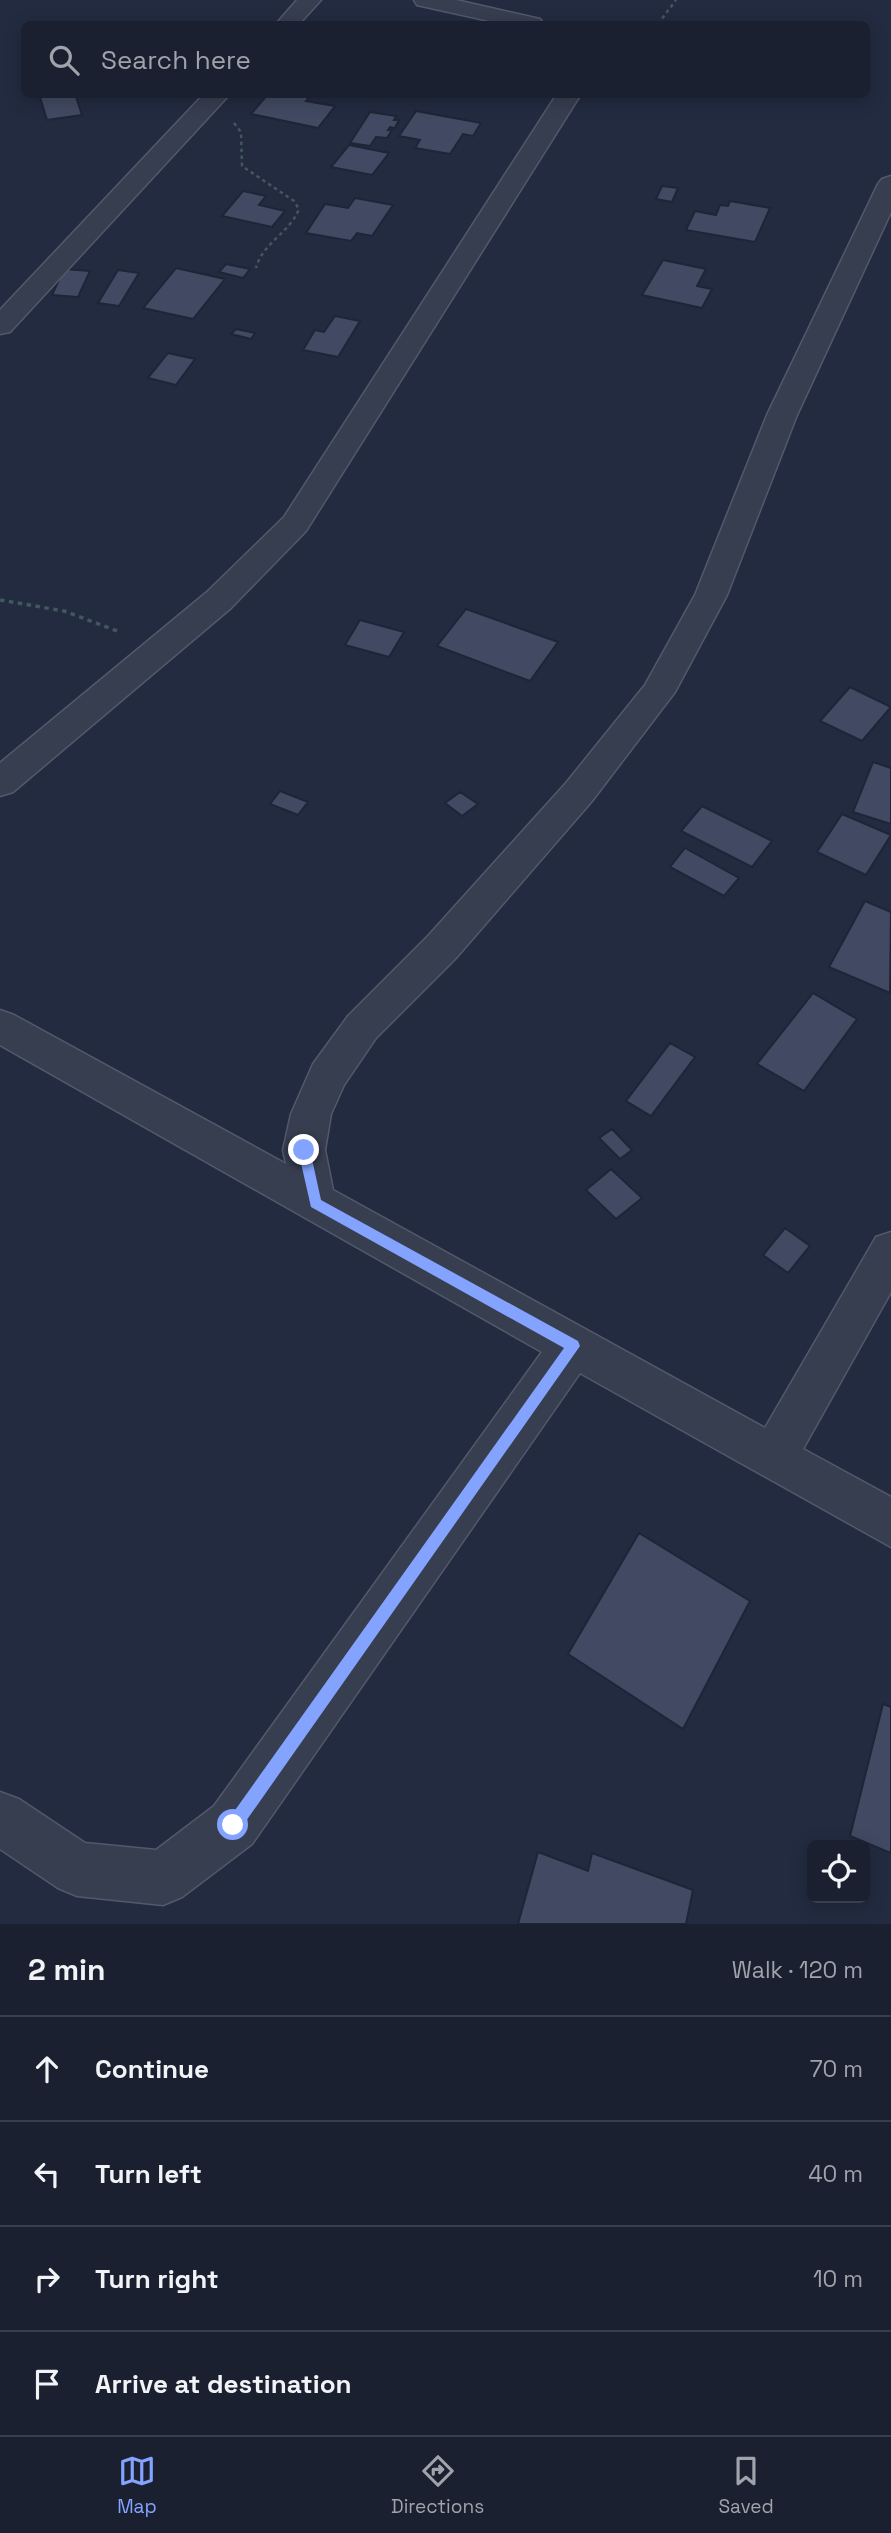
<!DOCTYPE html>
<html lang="en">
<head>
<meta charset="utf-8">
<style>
	:root { --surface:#1a2030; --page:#272d3c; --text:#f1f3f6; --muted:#9fa3ab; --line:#383e4c; --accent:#83a3ff }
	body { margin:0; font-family:"Space Grotesk",sans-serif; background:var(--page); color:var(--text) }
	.controls { position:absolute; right:21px; bottom:21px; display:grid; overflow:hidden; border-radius:10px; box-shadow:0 4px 18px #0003 }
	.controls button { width:63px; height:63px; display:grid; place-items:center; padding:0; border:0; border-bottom:2px solid var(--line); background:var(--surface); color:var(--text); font:35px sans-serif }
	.stop { position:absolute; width:21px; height:21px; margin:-16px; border:5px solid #83a3ff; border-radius:50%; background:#fff }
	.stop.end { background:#83a3ff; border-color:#fff; box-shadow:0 2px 7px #0008 }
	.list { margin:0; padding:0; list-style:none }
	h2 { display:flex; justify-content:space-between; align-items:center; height:91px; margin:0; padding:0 28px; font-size:30px }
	h2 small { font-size:23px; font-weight:400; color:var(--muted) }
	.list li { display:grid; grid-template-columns:46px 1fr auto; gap:21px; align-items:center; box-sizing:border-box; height:105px; padding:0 28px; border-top:2px solid var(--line) }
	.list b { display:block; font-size:26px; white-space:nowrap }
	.list em { font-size:23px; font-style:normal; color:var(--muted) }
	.icon { flex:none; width:38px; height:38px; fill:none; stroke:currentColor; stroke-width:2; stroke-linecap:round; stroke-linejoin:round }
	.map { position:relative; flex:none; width:891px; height:1924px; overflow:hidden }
	.search { position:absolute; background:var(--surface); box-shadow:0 4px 18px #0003; left:21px; right:21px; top:21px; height:77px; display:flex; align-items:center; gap:18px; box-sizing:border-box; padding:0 24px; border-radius:10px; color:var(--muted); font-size:26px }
	.sheet { height:511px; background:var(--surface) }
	nav { display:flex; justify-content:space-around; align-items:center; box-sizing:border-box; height:98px; border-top:2px solid var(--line); background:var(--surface); font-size:19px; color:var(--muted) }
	nav a { display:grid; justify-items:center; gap:4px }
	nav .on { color:var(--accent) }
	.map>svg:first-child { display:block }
	.building { fill:#414a62; stroke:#1e2537; stroke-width:2 }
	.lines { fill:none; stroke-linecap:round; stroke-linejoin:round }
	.minor-casing { stroke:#52596b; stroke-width:3 }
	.path-far1 { stroke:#42575e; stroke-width:2.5; stroke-dasharray:3.5 3.5; stroke-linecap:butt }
	.path { stroke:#42575e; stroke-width:3.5; stroke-dasharray:4.5 4.5; stroke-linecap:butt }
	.minor { fill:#373e50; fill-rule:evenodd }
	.route { fill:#83a3ff }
</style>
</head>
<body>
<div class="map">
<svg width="891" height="1924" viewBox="0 0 891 1924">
	<rect width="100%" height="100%" fill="#222b40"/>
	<!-- building -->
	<path class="building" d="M39 94H75L82 115 47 120Z
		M268 94H312L306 101 335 106 318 128 251 114Z
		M416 111 481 123 473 136 463 134 450 154 415 148 420 140 399 136Z
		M370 112 396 116 394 120H399L395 128 390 127 388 130H392L387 138 376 137 370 146 350 143Z
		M349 145 389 153 372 175 331 167Z
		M662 186 678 188 672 202 656 199Z
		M243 191 266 196 259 205 285 211 272 227 222 216Z
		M355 198 393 205 372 236 357 233 351 241 306 233 325 204 348 208Z
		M730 201 770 208 755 242 686 230 695 211 716 215 720 205 728 206Z
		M663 260 706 269 697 286 712 289 702 308 642 295Z
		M226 264 250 269 243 278 219 272Z
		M176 268 225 279 193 319 143 308Z
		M64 269 90 271 78 297 52 295Z
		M118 270 139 273 119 306 98 303Z
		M335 316 360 321 338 357 303 350 315 330 324 332Z
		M236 329 255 333 251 339 231 334Z
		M168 353 195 359 176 385 148 378Z
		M466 609 558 642 530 681 437 646Z
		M360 620 404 632 389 657 345 645Z
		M850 687 891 707 862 741 820 721Z
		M873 762 891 768V824L853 812Z
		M280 791 308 802 298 815 270 804Z
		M460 792 478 804 462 816 445 803Z
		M702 806 772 841 752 867 681 831Z
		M842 814 891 835 866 875 817 852Z
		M685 848 739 878 724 896 670 867Z
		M865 901 891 912 890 993 829 967Z
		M813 993 857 1019 804 1091 757 1064Z
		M670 1043 695 1057 651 1116 626 1101Z
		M612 1129 632 1150 620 1159 599 1138Z
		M611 1169 642 1198 616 1219 586 1190Z
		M785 1228 810 1246 788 1273 763 1255Z
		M639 1533 750 1601 683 1729 568 1654Z
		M883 1704 891 1707V1853L850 1836Z
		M538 1852 588 1871 592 1853 693 1890 686 1924H518Z"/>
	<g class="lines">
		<defs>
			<path id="minor" d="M297 0H321L299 24H276Z
				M414 0H456L540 19 544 24H503L417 5Z
				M204 94H230L10 332 0 334V310Z
				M557 94H581L306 531 231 608 13 792 0 796V763L207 592 284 517Z
				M891 176V212L797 415 727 595 675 692 592 801 456 958 376 1038 344 1085 331 1114 325 1150 333 1190 765 1428 876 1237 891 1232V1292L803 1449 891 1497V1547L580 1373 252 1844 182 1897 163 1905 77 1896 58 1888 0 1849V1792L19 1799 85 1843 156 1850 214 1806 542 1352 0 1045V1010L14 1015 286 1164 283 1150 291 1114 313 1064 348 1016 428 936 566 783 645 685 695 595 767 415 878 184 882 179Z"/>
		</defs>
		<!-- minor casing -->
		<use href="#minor" class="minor-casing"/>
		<!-- path-far1 -->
		<path class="path-far1" d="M658 24 676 0
			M234 123 241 132 242 166 294 201 299 209C289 234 263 242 256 268"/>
		<!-- path -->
		<path class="path" d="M0 600 64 611 120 632"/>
		<!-- minor -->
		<use href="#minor" class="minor"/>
	</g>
	<!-- route -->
	<path class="route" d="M304 1145 310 1150 321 1200 578 1341 580 1346 239 1831 233 1833 228 1831V1820L564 1348 311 1207 298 1150Z"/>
</svg>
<div class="controls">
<button><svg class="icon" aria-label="locate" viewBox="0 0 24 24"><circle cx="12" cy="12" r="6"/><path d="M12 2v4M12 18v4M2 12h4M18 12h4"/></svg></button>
</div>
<div class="stop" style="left:233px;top:1825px"></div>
<div class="stop end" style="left:304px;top:1150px"></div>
<div class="search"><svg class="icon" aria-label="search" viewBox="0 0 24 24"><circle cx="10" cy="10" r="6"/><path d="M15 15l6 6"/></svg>Search here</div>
</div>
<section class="sheet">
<h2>2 min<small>Walk · 120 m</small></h2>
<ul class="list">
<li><svg class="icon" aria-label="ahead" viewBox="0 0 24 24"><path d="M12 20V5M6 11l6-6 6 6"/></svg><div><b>Continue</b></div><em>70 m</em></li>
<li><svg class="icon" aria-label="left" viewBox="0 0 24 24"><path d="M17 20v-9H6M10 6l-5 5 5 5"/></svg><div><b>Turn left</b></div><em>40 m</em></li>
<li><svg class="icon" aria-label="right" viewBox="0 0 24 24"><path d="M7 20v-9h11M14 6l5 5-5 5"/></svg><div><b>Turn right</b></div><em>10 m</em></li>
<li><svg class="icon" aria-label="arrive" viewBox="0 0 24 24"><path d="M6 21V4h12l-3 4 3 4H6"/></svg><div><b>Arrive at destination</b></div></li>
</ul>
</section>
<nav>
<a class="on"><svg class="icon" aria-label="map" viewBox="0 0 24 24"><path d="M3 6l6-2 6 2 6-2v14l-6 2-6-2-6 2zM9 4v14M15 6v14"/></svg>Map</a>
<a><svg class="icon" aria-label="directions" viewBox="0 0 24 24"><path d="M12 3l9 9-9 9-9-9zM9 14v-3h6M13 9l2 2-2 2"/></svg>Directions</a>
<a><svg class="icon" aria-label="saved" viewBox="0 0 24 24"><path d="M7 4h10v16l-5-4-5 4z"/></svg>Saved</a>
</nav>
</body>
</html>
